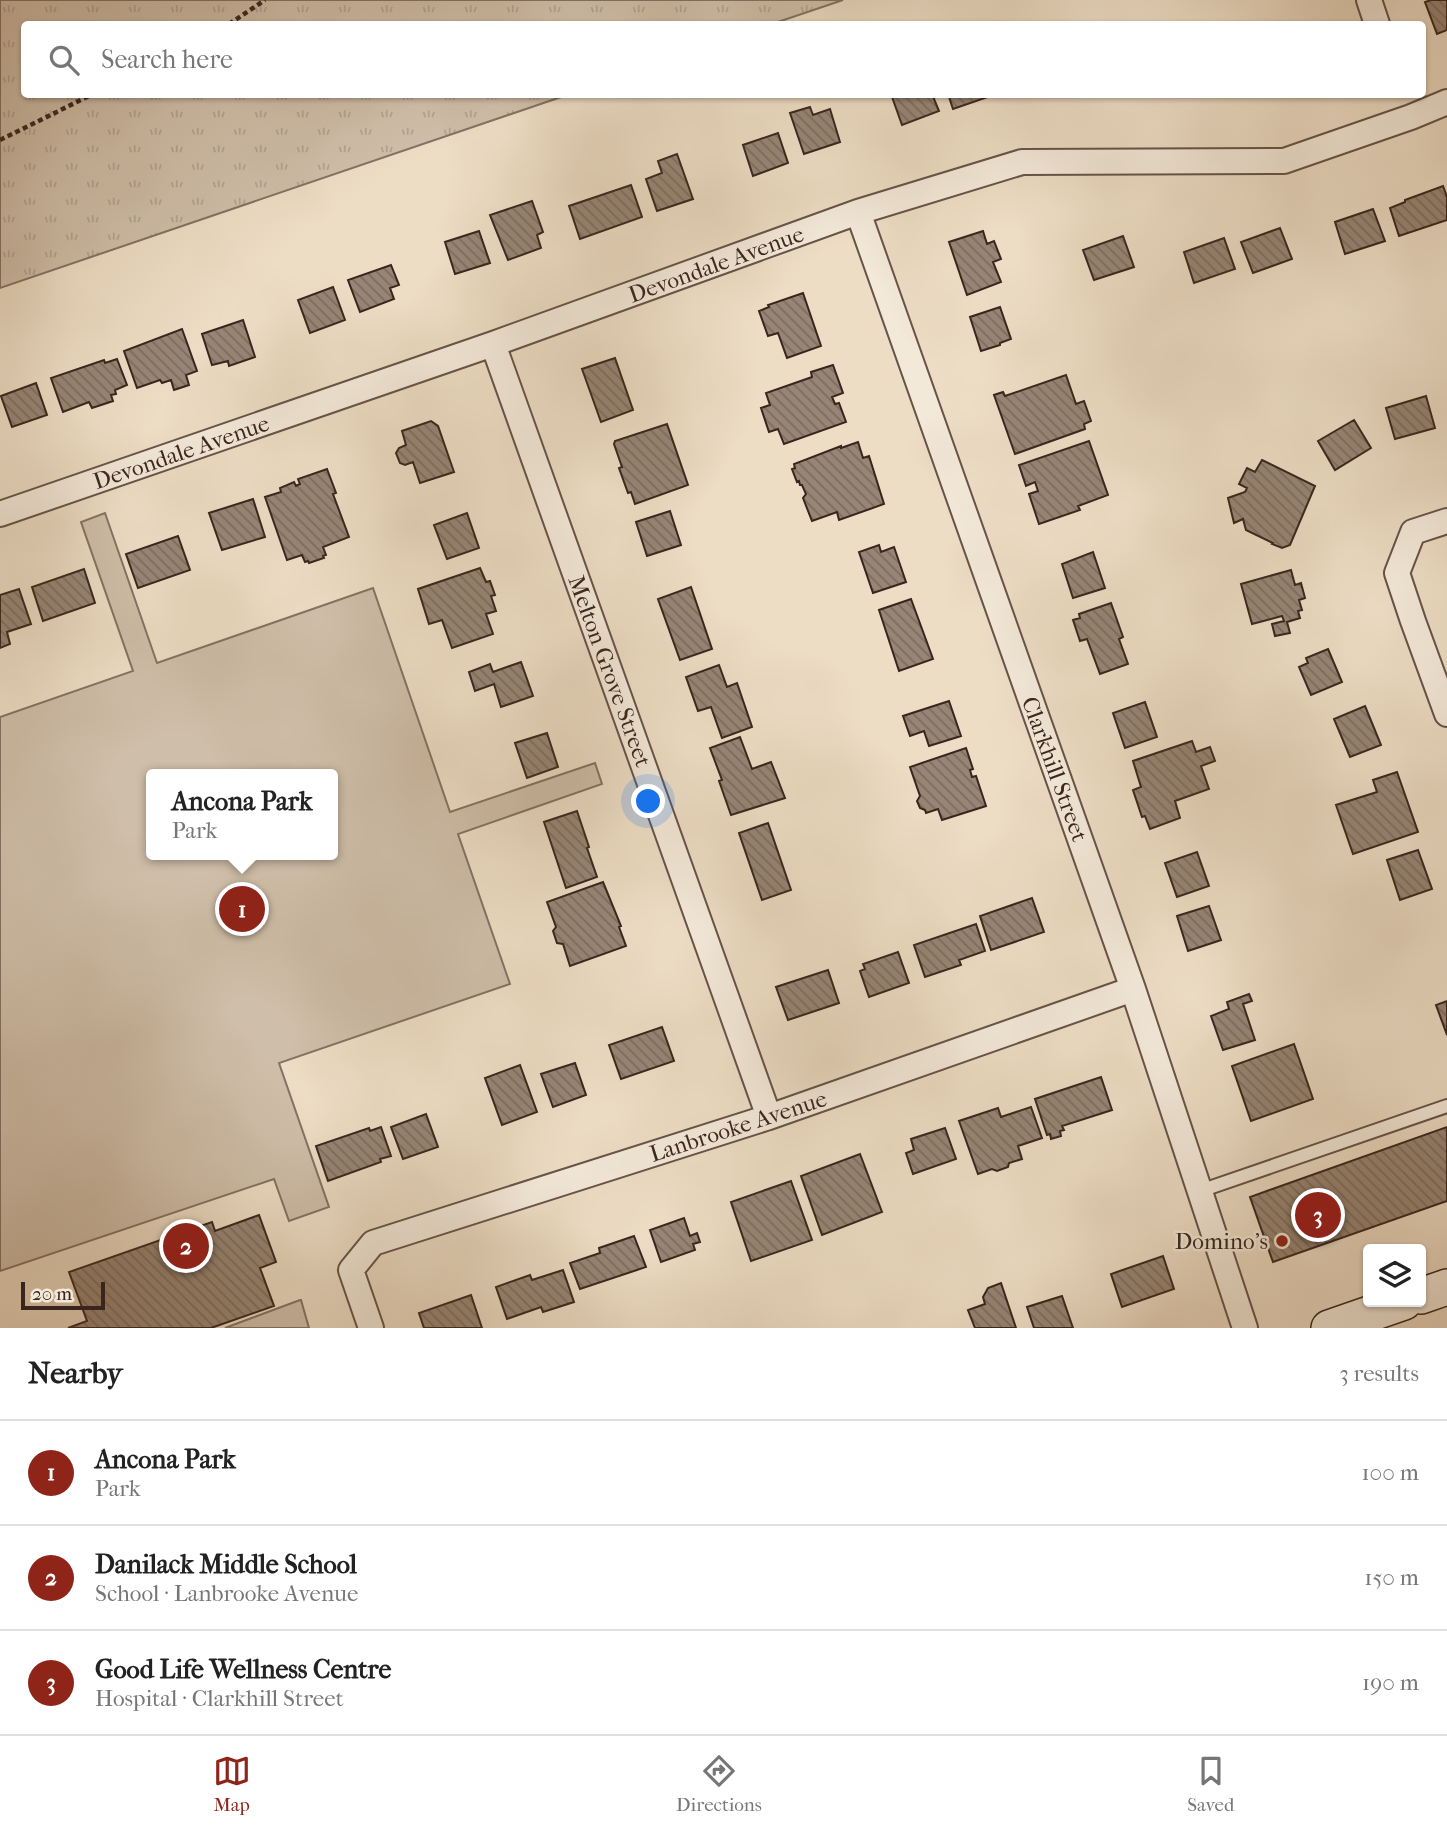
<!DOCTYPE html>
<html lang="en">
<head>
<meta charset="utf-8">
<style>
	:root { --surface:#fff; --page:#f2f2f2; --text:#222; --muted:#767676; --line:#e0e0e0; --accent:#8f2418 }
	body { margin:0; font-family:"IM FELL French Canon",serif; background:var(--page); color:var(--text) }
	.controls { position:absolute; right:21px; bottom:21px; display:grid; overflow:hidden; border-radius:7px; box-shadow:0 2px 5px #0004 }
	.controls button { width:63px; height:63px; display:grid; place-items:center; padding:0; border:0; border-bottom:2px solid var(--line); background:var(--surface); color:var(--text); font:35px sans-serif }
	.scale { position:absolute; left:21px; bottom:18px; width:84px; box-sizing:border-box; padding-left:7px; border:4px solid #3a251e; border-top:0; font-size:19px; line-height:24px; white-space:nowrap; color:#3a251e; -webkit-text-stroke:5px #f3e9d9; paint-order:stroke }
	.you { position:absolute; left:649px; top:802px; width:24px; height:24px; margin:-18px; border:5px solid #fff; border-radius:50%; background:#1a73e8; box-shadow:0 0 0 10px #1a73e833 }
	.badge { display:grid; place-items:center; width:46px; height:46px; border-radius:50%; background:var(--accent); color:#fff; font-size:23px; font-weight:700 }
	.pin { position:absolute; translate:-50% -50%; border:4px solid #fff; box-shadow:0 2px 7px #0006 }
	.popup { position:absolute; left:146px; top:769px; width:192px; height:91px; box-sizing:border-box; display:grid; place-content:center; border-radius:7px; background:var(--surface); filter:drop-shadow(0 2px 5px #0005); font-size:23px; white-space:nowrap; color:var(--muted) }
	.popup b { font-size:26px; color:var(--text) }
	.popup::after { content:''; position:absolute; left:50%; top:100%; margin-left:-14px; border:14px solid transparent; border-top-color:var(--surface) }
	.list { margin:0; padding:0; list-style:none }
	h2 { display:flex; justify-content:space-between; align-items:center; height:91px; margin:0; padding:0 28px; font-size:30px }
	h2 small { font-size:23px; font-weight:400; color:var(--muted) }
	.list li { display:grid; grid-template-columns:46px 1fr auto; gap:21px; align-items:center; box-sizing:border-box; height:105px; padding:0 28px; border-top:2px solid var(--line) }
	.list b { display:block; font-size:26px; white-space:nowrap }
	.list p { margin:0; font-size:23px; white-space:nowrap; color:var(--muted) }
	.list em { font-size:23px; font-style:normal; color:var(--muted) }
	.icon { flex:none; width:38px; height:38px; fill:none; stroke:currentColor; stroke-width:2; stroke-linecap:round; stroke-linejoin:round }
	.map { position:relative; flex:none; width:1447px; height:1328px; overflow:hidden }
	.search { position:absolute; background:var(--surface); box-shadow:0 2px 5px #0004; left:21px; right:21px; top:21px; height:77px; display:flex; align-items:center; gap:18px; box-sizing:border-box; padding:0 24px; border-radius:7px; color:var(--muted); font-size:26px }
	.sheet { height:406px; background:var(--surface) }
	nav { display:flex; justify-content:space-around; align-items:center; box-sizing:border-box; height:98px; border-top:2px solid var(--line); background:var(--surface); font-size:19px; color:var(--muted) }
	nav a { display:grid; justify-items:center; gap:4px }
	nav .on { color:var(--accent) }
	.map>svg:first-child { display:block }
	.grass { fill:url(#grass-tufts); stroke:#847264; stroke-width:2 }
	.park { fill:#cfbea9; stroke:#847264; stroke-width:2; fill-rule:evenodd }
	.building { fill:url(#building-back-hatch); stroke:#3a251e; stroke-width:2 }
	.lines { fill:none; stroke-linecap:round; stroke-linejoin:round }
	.service-casing { stroke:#675348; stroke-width:16 }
	.minor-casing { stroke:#675348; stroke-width:28 }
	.secondary-casing { stroke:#3a251e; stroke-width:38 }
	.path { stroke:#3a251e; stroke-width:4.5; stroke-dasharray:5 3.5; stroke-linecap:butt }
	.service { stroke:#f3e9d9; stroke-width:12 }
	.minor { stroke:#f3e9d9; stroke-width:24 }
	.secondary { stroke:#f3e9d9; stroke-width:35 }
	.poi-dot { fill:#8f2418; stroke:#f3e9d9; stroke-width:2.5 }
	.labels { text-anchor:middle; stroke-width:5; stroke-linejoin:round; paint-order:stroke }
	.street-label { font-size:23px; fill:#3a251e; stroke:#f3e9d9 }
	.poi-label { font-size:23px; fill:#3a251e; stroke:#f3e9d9; text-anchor:end }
</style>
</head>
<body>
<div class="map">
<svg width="1447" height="1328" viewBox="0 0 1447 1328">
	<defs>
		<pattern id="grass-tufts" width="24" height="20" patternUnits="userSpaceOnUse" patternTransform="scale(1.75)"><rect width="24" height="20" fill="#cfbea9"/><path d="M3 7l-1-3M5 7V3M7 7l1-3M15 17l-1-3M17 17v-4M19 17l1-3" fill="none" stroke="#b2a391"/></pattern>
		<pattern id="building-back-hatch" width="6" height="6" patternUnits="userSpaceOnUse" patternTransform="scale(1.75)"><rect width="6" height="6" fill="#978575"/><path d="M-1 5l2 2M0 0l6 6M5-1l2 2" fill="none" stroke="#7c6d5f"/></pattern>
	</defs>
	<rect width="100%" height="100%" fill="#edddc5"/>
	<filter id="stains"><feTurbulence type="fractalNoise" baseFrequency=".00286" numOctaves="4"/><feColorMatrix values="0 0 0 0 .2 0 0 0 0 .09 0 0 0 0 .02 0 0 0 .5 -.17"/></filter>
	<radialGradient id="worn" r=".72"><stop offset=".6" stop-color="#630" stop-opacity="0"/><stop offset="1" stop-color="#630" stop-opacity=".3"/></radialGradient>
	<!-- grass -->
	<path class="grass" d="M0 0H843L772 24H24V94L567 95 0 288Z"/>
	<!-- park -->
	<path class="park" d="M105 513 157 663 373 588 450 812 595 763 602 784 458 834 510 984 279 1063 329 1207 289 1221 274 1179 0 1271V717L133 671 81 522ZM151 774H333V855H151Z
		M301 1300 309 1328H225L300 1300Z"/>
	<!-- building -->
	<path class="building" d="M1431 0H1447V30L1437 34 1425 2Z
		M891 94H932L939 111 902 125Z
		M948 94H987L988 97 953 109Z
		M810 107 813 115 830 109 840 142 804 154 790 113Z
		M778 133 788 163 753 176 743 145Z
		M677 154 693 199 657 211 646 179 662 173 658 161Z
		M631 185 642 217 580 239 569 206Z
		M1443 186 1447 197V220L1399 236 1390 208 1405 202V200Z
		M532 201 543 232 537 235 541 248 508 260 490 215Z
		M1373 209 1385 241 1345 254 1335 222Z
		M1280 228 1292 259 1253 273 1241 242Z
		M479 231 490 263 455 274 445 242Z
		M983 231 987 244 994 241 1001 259 993 262 1001 282 967 295 949 242Z
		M1123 236 1134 267 1094 280 1083 250Z
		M1224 238 1235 269 1194 283 1184 252Z
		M391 265 399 285 390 288 394 299 360 312 348 280Z
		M333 287 345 320 310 333 298 300Z
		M803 293 821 346 787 358 778 333 768 336 759 311 769 307 768 305Z
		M1000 307 1011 339 1000 343V345L981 351 970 317Z
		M243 320 255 357 229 366 228 361 212 365 202 334Z
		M182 329 197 371 186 375 189 385 174 390 171 380 162 383 160 380 137 388 124 351Z
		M615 358 633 410 601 422 582 369Z
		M117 359 127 385 115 390 116 394 111 395 113 401 92 408 89 402 63 412 51 378 104 360 105 363Z
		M833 365 843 393 832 397 835 404 839 403 846 422 784 444 778 429 769 432 761 408 770 405 766 393 812 377 811 372Z
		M1066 375 1076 404 1084 401 1091 421 1084 424 1085 429 1015 454 994 395 1003 392 1005 396Z
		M36 383 47 415 12 427 1 396Z
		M1426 396 1435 428 1395 439 1386 408Z
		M1354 420 1371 448 1335 470 1318 441Z
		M431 421 438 426 454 472 420 483 413 462 405 465 400 463 396 453 399 448 406 445 402 431Z
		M667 424 688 485 635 504 631 492 628 493 619 468 622 467 614 444 615 441Z
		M1089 441 1108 495 1078 506 1080 510 1039 524 1029 494 1038 491 1035 482 1026 486 1019 465Z
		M858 442 863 458 869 456 884 504 839 520 837 512 812 521 803 498 806 494 802 485H800L799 481 797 482 792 469 795 468 794 464 841 446V448Z
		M1262 460 1315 486 1290 545 1282 548 1272 544 1273 543 1246 530 1243 519 1234 523 1228 498 1245 492 1247 488 1239 484 1247 468 1255 472Z
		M327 469 336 493 333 494 349 537 323 547 326 555 323 556 324 558 309 563 308 561 305 562 302 555 287 560 265 497 281 492 280 488 294 482 296 486 300 484 298 479Z
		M253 499 265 537 222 550 209 513Z
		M670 511 681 545 647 556 636 522Z
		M467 513 479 548 447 559 434 525Z
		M178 536 190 570 138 588 126 554Z
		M879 545 881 552 894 547 906 582 873 593 859 552Z
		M1093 552 1105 588 1073 598 1062 564Z
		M480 568 486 582 490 581 495 595 491 596 496 611 486 614 493 634 452 648 442 620 429 624 418 589Z
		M84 569 95 603 43 621 32 587Z
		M1291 570 1295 585 1301 583 1305 598 1299 600 1302 610 1298 611 1300 618 1287 622 1290 633 1275 636 1272 624 1284 621 1282 616 1252 624 1241 584Z
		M691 587 712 649 680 660 658 599Z
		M19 589 31 624 7 632 10 644 0 648V595Z
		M911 599 933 659 899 671 879 610Z
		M1111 603 1123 637 1119 639 1128 664 1100 674 1087 639 1080 641 1073 620 1080 618 1079 614Z
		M1328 649 1342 682 1311 695 1299 667 1308 663 1306 658Z
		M521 662 533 696 501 707 494 684 475 691 469 672 490 664 493 672Z
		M719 665 727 687 737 683 752 727 722 738 711 707 698 711 686 677Z
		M949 701 961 736 929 746 924 731 910 736 903 716Z
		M1145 702 1157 737 1125 748 1113 713Z
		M1365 706 1381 745 1350 757 1334 719Z
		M547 733 558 767 527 778 515 743Z
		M740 737 752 769 771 762 785 798 731 815 719 781 722 780 710 748Z
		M1192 741 1196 752 1210 747 1215 761 1201 766 1209 789 1175 801 1180 818 1150 829 1145 816 1142 817 1133 790 1141 787 1133 761Z
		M966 748 973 769 970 770 972 777 976 776 986 806 942 820 938 809 926 813 925 810 920 808 917 801 920 796 910 767Z
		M1397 772 1418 832 1353 854 1336 805 1377 792 1373 780Z
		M577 811 589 847 587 848 597 877 566 888 544 822Z
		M768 823 791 890 762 900 739 833Z
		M1418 850 1432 889 1400 900 1387 860Z
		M1197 852 1209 886 1177 897 1165 863Z
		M603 882 621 926 619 927 626 946 570 966 563 944 557 943 553 931 556 927 547 902Z
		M1032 898 1044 932 991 950 980 916Z
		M1209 906 1221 940 1188 951 1177 916Z
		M976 924 985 951 959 960 961 965 925 977 914 945Z
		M898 952 909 983 869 997 860 971 865 969 863 964Z
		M828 970 839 1003 788 1020 776 987Z
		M1249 994 1252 1001 1243 1004 1255 1040 1223 1050 1211 1016 1229 1009 1227 1002Z
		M1447 1001V1035L1436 1005Z
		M662 1027 674 1061 621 1079 609 1045Z
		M1294 1044 1313 1099 1251 1121 1232 1066Z
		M575 1063 586 1095 553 1107 541 1074Z
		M520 1065 537 1112 502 1125 485 1078Z
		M1101 1077 1112 1110 1062 1126 1064 1130 1060 1131 1061 1136 1051 1139 1050 1134 1047 1135 1035 1099Z
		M1031 1107 1042 1138 1018 1146 1022 1159 1009 1163 1008 1167 997 1171 992 1169 978 1174 959 1121 998 1108 1001 1117Z
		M426 1114 438 1147 403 1159 391 1127Z
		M381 1127 391 1156 380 1159 381 1162 328 1181 316 1146 369 1128 370 1131Z
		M1447 1127V1201L1273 1262 1250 1197Z
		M945 1128 956 1159 913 1174 906 1153 914 1150 911 1139Z
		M860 1154 882 1212 822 1235 801 1176Z
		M791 1181 812 1240 751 1261 731 1202Z
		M259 1215 276 1262 260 1268 274 1306 211 1328H68L87 1321 69 1272 212 1222 215 1231Z
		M684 1218 690 1236 697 1233 700 1242 693 1244 695 1250 661 1262 650 1230Z
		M634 1236 646 1267 580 1289 570 1263 600 1253 599 1248Z
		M1163 1256 1174 1289 1122 1307 1111 1274Z
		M563 1270 574 1302 543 1312 541 1307 507 1319 496 1287 530 1275 532 1280Z
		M1001 1283 1016 1328H975L968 1310 985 1304 983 1297 988 1288Z
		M471 1295 482 1328H424L419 1313Z
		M1062 1296 1073 1328H1034L1027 1307Z"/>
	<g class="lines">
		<defs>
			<path id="service" d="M1200 1191 1447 1106"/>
			<path id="minor" d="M1369 0 1377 24
				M858 212 1133 989 1245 1328
				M493 344 769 1117
				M0 514 493 344 858 212 1022 162 1284 161 1411 117 1447 102
				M1447 521 1413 532 1397 573 1413 621 1447 714
				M371 1328 351 1270 373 1243 769 1117 1133 989"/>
			<path id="secondary" d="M1421 1296 1447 1287
				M1329 1328 1404 1302"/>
		</defs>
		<!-- service casing -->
		<use href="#service" class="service-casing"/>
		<!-- minor casing -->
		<use href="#minor" class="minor-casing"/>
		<!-- secondary casing -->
		<use href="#secondary" class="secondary-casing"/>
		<!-- path -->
		<path class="path" d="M229 24 265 0
			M0 140 93 94"/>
		<!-- service -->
		<use href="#service" class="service"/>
		<!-- minor -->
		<use href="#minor" class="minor"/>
		<!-- secondary -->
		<use href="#secondary" class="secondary"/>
	</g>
	<!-- markers -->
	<circle class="poi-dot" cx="1282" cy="1241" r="7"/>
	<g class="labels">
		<!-- street labels -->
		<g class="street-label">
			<text transform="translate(716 264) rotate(-20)" y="8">Devondale Avenue</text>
			<text transform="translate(181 452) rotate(-19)" y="8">Devondale Avenue</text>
			<text transform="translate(610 671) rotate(70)" y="8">Melton Grove Street</text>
			<text transform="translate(1055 769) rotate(70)" y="8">Clarkhill Street</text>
			<text transform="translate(738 1126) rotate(-18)" y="8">Lanbrooke Avenue</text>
		</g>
		<!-- poi labels -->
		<g class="poi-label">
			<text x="1268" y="1249">Domino's</text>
		</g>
	</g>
	<rect width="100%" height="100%" filter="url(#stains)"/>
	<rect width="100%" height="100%" fill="url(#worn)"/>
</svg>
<div class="controls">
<button><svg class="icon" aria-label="layers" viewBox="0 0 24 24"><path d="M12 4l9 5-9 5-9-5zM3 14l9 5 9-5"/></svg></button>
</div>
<div class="scale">20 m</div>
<div class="you"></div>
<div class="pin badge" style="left:242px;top:909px">1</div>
<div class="popup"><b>Ancona Park</b>Park</div>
<div class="pin badge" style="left:186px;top:1246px">2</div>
<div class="pin badge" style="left:1318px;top:1215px">3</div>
<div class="search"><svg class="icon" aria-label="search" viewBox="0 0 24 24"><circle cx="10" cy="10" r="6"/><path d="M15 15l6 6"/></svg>Search here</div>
</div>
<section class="sheet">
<h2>Nearby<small>3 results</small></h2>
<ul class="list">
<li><span class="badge">1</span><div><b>Ancona Park</b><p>Park</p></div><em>100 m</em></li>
<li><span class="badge">2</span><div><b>Danilack Middle School</b><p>School · Lanbrooke Avenue</p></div><em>150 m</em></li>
<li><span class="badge">3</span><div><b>Good Life Wellness Centre</b><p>Hospital · Clarkhill Street</p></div><em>190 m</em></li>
</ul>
</section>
<nav>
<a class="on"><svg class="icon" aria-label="map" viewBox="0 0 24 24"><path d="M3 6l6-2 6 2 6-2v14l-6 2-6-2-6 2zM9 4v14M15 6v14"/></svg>Map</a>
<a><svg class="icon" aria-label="directions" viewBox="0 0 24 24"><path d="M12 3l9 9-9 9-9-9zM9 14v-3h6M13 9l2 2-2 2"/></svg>Directions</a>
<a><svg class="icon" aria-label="saved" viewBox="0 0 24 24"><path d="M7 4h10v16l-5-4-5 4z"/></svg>Saved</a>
</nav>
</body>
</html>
